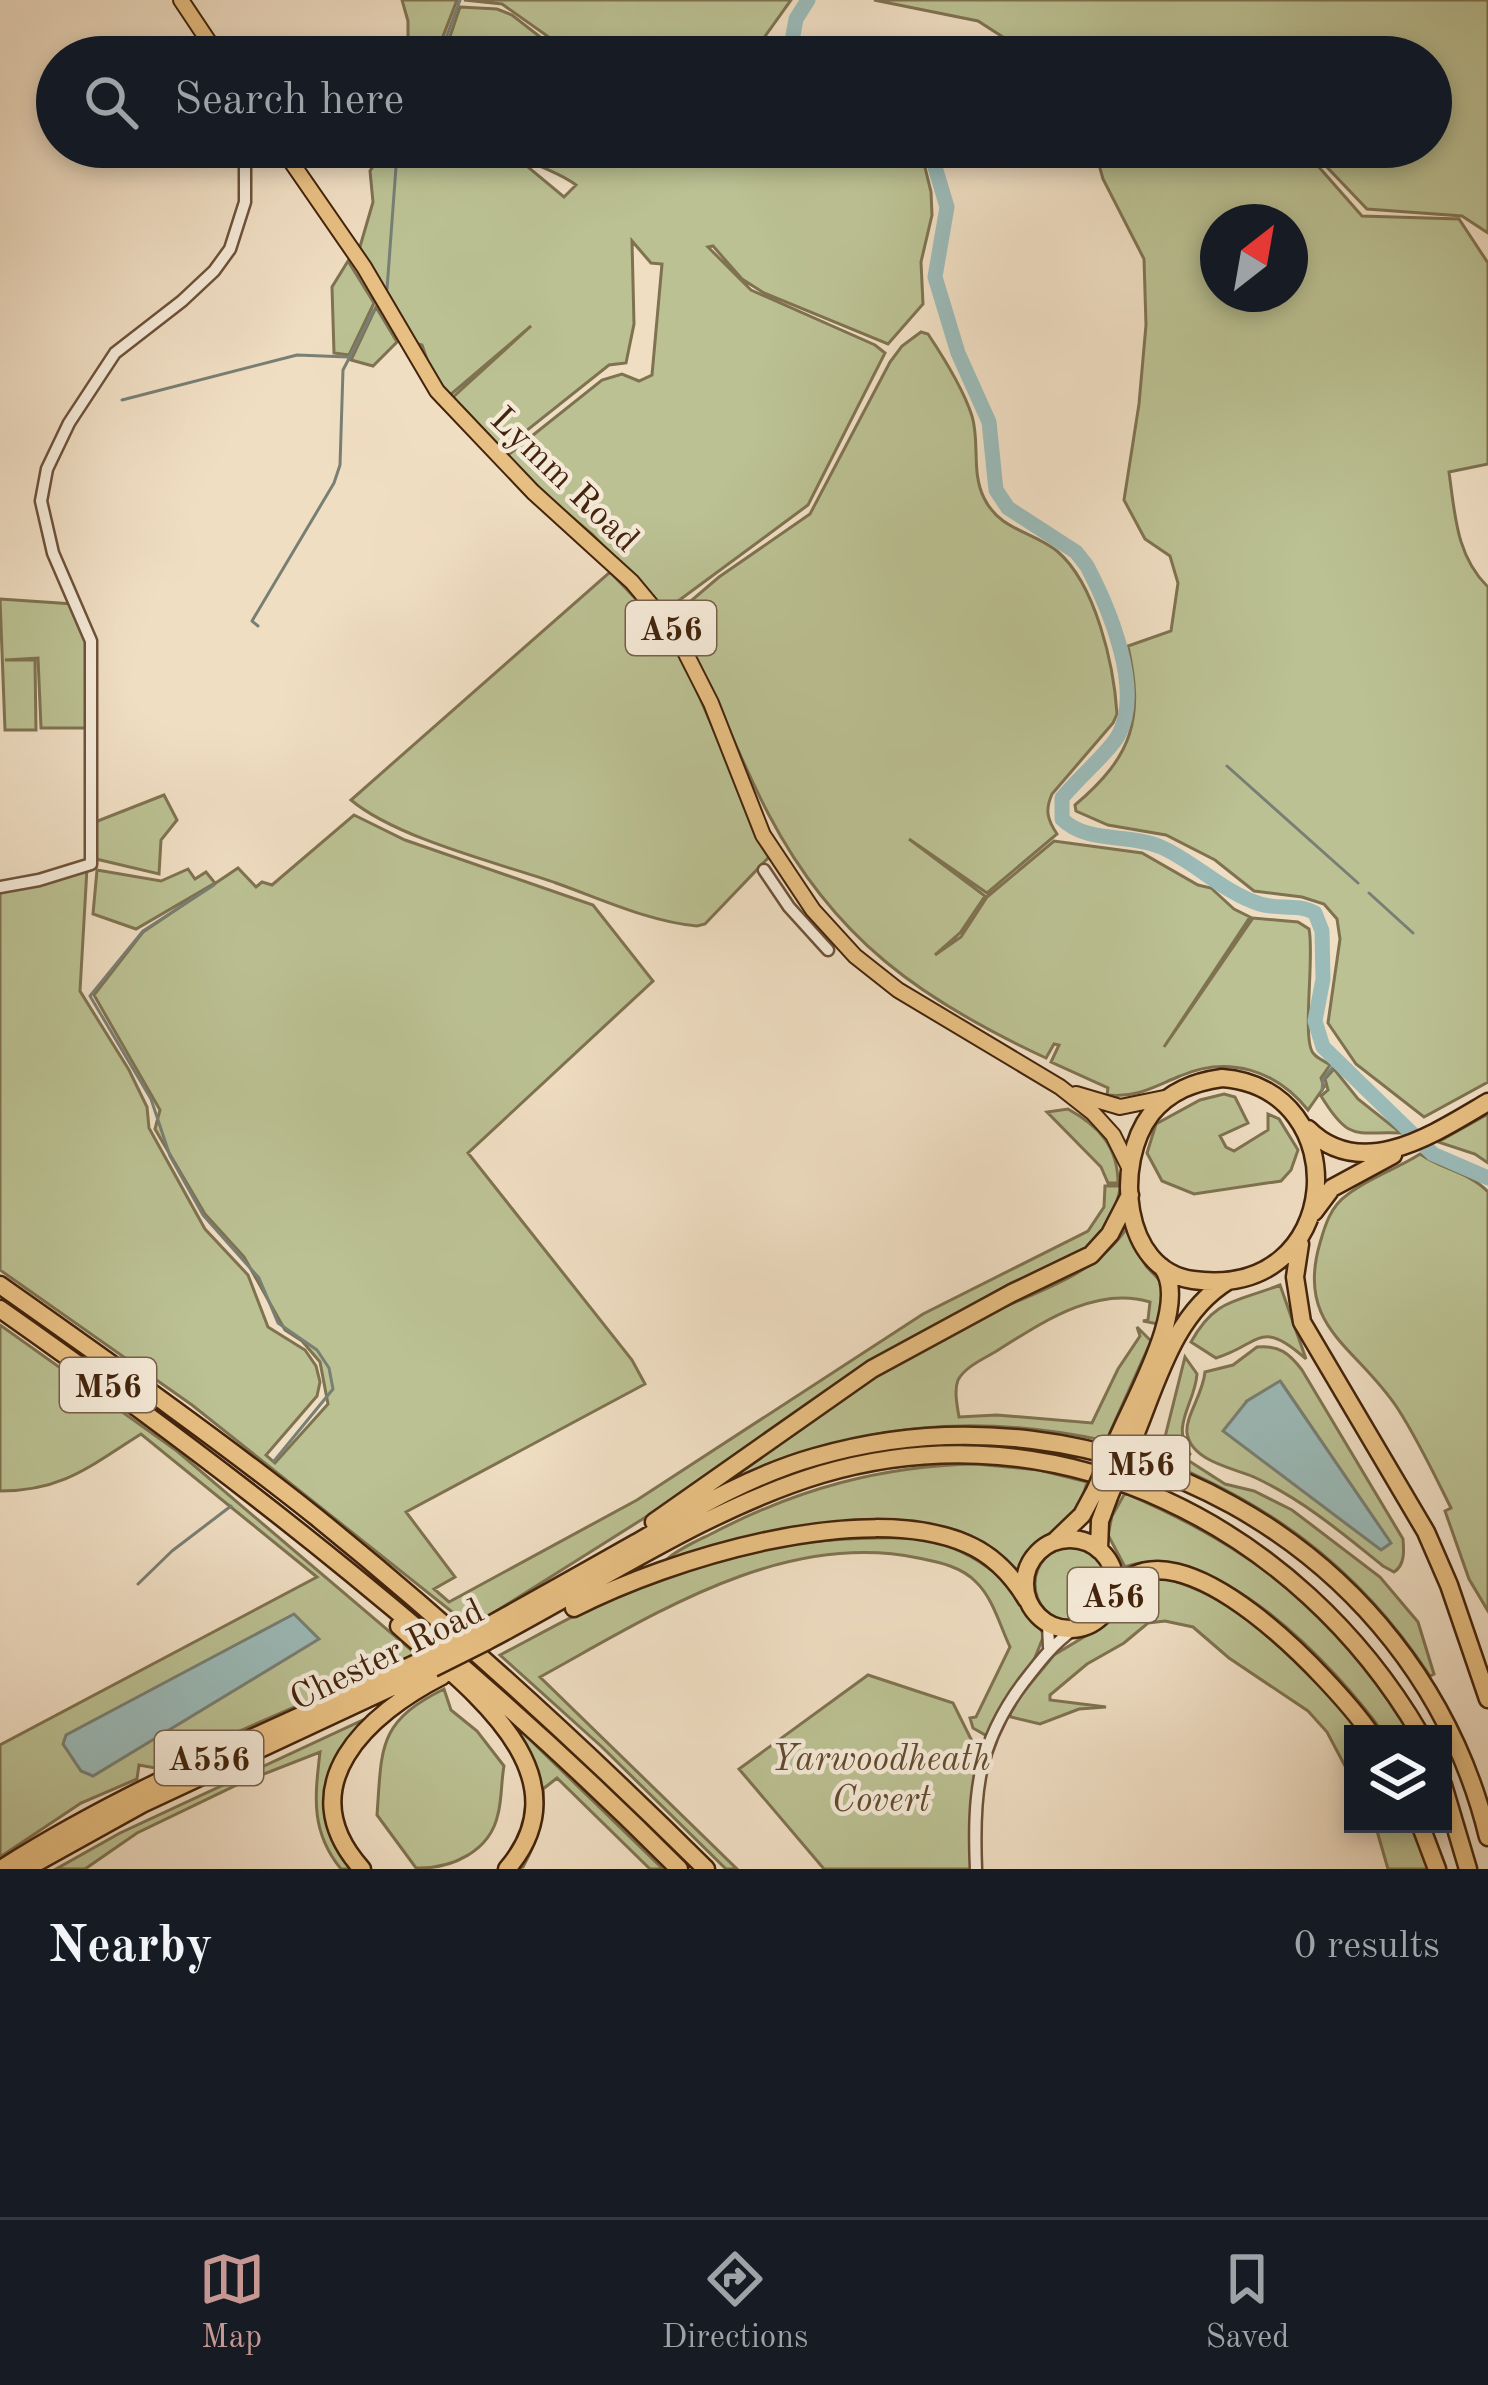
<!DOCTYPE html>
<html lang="en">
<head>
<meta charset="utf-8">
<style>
	:root { --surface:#171b24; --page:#242831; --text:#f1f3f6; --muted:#9ea1a6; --line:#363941; --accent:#c59692 }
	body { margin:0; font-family:"Old Standard TT",serif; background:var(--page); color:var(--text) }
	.controls { position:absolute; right:36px; bottom:36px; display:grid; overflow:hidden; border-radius:0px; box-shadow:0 6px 18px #0003 }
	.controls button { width:108px; height:108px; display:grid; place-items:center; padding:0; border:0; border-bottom:3px solid var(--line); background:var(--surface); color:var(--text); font:60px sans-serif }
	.compass { position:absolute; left:1200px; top:204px; width:108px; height:108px; border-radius:50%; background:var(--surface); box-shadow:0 6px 18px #0003; rotate:31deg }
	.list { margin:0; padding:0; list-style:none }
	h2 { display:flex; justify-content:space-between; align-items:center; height:156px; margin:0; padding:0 48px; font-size:51px }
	h2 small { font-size:39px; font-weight:400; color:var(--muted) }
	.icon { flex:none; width:66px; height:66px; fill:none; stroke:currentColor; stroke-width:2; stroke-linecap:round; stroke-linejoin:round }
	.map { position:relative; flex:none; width:1488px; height:1869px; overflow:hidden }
	.search { position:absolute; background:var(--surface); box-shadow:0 6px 18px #0003; left:36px; right:36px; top:36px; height:132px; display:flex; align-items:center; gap:30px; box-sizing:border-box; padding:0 42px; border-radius:66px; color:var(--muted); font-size:45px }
	.sheet { height:348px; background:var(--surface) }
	nav { display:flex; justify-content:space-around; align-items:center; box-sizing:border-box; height:168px; border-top:3px solid var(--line); background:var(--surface); font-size:33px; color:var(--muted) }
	nav a { display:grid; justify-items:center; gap:6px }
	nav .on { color:var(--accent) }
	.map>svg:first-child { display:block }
	.green { fill:#bbc193; stroke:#7f7250; stroke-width:3; fill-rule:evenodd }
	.water { fill:#9bbbb9; stroke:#787f74; stroke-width:3 }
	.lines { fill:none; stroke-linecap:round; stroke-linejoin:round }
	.stream { stroke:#787f74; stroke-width:3 }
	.river { stroke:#9bbbb9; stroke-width:15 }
	.minor-casing { stroke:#6e523a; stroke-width:15 }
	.major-casing { stroke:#43240c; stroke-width:18 }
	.highway-casing { stroke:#43240c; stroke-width:21 }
	.minor { stroke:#f5ead8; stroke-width:10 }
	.major { stroke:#e8bf82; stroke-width:14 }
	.highway { stroke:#e8bf82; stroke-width:16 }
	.highway-bridge-casing { stroke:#43240c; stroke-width:21; stroke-linecap:butt }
	.highway-bridge { stroke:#e8bf82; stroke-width:16 }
	.labels { text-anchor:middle; stroke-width:9; stroke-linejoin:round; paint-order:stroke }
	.shield { fill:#f5ead8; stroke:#785f49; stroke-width:3 }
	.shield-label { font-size:33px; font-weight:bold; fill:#43240c }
	.street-label { font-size:36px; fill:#43240c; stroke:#f5ead8 }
	.park-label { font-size:36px; font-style:italic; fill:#614b2e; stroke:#f5ead8 }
</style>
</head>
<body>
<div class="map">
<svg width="1488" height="1869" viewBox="0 0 1488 1869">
	<rect width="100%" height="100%" fill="#f0dec3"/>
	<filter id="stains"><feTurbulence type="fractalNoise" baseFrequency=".00167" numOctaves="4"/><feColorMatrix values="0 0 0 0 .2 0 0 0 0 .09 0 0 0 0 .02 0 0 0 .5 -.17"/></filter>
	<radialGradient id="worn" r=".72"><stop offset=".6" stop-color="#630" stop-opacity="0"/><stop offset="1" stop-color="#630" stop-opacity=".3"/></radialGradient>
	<!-- green -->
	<path class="green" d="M402 0H457L435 57H408V21Z
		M464 0H791L761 42 769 41 768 57H577L502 4Z
		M874 0H1488V233L1462 216 1367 209 1322 162 1291 147H1431V57H1034L978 21Z
		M460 7 497 9 512 15 566 57H443Z
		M386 147H504L564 197 576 185C555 169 531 167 511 147H920L931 192 932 215 921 262 923 304 888 344 764 293 742 279 713 246 708 247 751 290 875 345 885 353 808 505 666 610 592 534 532 484 508 455 602 380 622 374 639 381 652 375 662 264 651 263 632 241 634 324 626 363 609 365 506 447 498 448 451 399 531 326 449 396 431 371 422 345 411 342 359 250 373 202 370 171Z
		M1094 147H1277L1318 166 1362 216 1459 219 1488 263V464L1449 472C1455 514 1456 556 1488 587V1082L1424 1117 1356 1064 1328 1023 1340 939 1337 919 1324 904 1302 897 1254 891 1215 860 1166 835 1108 825 1076 811 1075 805C1133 756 1144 719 1128 646L1171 631 1178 583 1170 556 1145 539 1124 500 1139 404 1146 325 1144 259 1103 179ZM1218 222H1290V294H1218Z
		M348 261 374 303 349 355 334 353 332 287Z
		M376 307 397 342 373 366 351 360Z
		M921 332 928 334C944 358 963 388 972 416 980 442 971 472 984 498 1000 531 1033 531 1057 551 1096 584 1114 666 1117 714L1113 723 1052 794C1045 810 1047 819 1057 834L987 893 909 839 985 896 960 933 935 955 961 937 987 897 1054 841 1142 853 1198 885 1211 888 1234 909 1250 917 1164 1047 1253 918 1298 922 1309 929C1315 956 1301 1043 1314 1054 1318 1059 1325 1061 1330 1065L1321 1078 1324 1087 1308 1110C1276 1070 1228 1055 1180 1076 1153 1087 1137 1098 1107 1095L1108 1088 1051 1062 1059 1045 1054 1044 1046 1058C921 1000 834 939 769 815 734 749 712 679 672 617L719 577 810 514 890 362 902 346Z
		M610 572 653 617 682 657 769 857 705 924 697 926C650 922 601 899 556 883 498 863 396 838 351 800Z
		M0 599 73 604 87 636V728H41L38 658 5 660H35L36 730H5Z
		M164 795 177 820 161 840 159 874 96 859 95 822Z
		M354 815 405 840 593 905 653 981 468 1153 632 1360 645 1384 406 1512 455 1577 434 1589 449 1602 637 1500 923 1314 1088 1231 1104 1207 1105 1186H1121L1113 1216 1092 1245 1079 1254 1011 1283 888 1353 684 1493 471 1627 192 1405 0 1270V890L87 868 80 991 129 1070 147 1107 149 1128 205 1229 248 1275 268 1327 305 1350 316 1366 320 1382 317 1396 266 1455 275 1463 328 1404 320 1362 302 1341 285 1330 244 1257 205 1214 155 1129 160 1110 94 995 143 932 238 868 256 887 262 882 272 885Z
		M188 869 195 879 206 872 215 883 136 929 93 914 97 870 161 881Z
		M1334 1069 1358 1099 1401 1133C1355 1131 1350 1143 1321 1096L1328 1090 1325 1079Z
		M1224 1094 1235 1097 1248 1123 1220 1136 1226 1147 1234 1151 1268 1130V1114L1279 1119 1298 1150 1291 1170 1281 1181 1194 1194 1162 1181 1147 1153 1156 1124 1200 1100Z
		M1068 1109C1099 1126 1118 1147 1118 1183H1108L1101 1167 1047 1112Z
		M1488 1114V1163L1475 1154 1438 1142Z
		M1420 1154C1441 1169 1471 1173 1488 1192V1611L1469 1579 1445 1511 1451 1508C1434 1474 1418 1440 1398 1409 1357 1346 1295 1328 1320 1243 1325 1225 1331 1206 1347 1195 1368 1178 1397 1169 1420 1154Z
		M1127 1228 1146 1266 1164 1285 1158 1324 1143 1321 1148 1320 1150 1302C1095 1285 1040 1324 995 1352 983 1359 965 1367 958 1380 954 1390 957 1405 959 1417L997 1415 1092 1423 1118 1369 1140 1336 1137 1327 1151 1341 1106 1441C972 1412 856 1424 732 1480 750 1460 779 1441 804 1424 859 1385 918 1348 979 1318 1031 1293 1093 1278 1127 1228Z
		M1280 1285 1306 1359C1259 1317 1260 1345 1216 1358L1191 1342C1215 1298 1237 1302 1280 1285Z
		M0 1325 177 1451 416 1654 155 1768 139 1765 137 1779 81 1803 0 1857V1745L317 1577 141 1434C90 1466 63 1491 0 1491Z
		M1257 1347C1279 1345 1289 1353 1302 1370L1403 1539C1404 1551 1405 1565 1394 1572L1383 1566C1341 1532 1303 1500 1254 1477 1233 1468 1191 1461 1187 1433 1185 1417 1203 1394 1205 1372L1233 1365ZM1281 1382 1390 1542 1247 1401Z
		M1185 1357 1197 1374C1195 1404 1170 1425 1190 1454L1186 1459 1225 1484 1254 1491 1292 1510 1380 1577 1418 1622 1434 1674 1430 1676C1355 1562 1265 1500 1139 1451L1165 1437Z
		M976 1464 1039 1470 1087 1482C1076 1532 1035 1531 1021 1574 1003 1555 986 1541 961 1532 893 1506 732 1535 665 1561 676 1550 697 1541 713 1533 797 1489 881 1466 976 1464Z
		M1125 1493C1209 1529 1284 1575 1347 1642 1371 1669 1390 1704 1411 1734H1384C1337 1668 1213 1535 1125 1567L1108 1535 1112 1516Z
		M923 1538C979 1552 1017 1584 1044 1635L1034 1660 987 1736 973 1728 970 1718 976 1717 1010 1647C1000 1626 993 1598 976 1582 961 1566 937 1562 918 1558 782 1530 653 1615 540 1677L737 1869H726L602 1747 500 1655C563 1622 625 1586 693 1565 767 1541 846 1536 923 1538Z
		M1035 1584a38 38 0 1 1 76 0a38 38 0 1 1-76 0Z
		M1160 1577C1247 1598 1306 1670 1363 1734H1353V1781L1327 1732 1308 1711 1229 1658 1193 1627 1165 1621 1148 1623 1124 1643 1087 1664 1050 1695V1700L1106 1707 1079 1709 1040 1724 1011 1717 1008 1711 1054 1655 1114 1619 1142 1578Z
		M868 1675 953 1703 975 1747 972 1869H824L739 1769Z
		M444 1689 451 1710 477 1731 504 1766C501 1782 502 1799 498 1814 490 1852 451 1869 416 1868L377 1815C382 1748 377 1722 444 1689Z
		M363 1720 344 1747 331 1793 356 1869H341C310 1831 315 1796 320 1752L241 1783 137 1833 85 1869H56L120 1833Z
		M518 1728 663 1869H650L557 1778 543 1789C545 1819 537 1841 523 1867L515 1869C553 1818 545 1781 514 1729Z
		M1375 1824H1412L1429 1869H1388Z"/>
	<!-- water -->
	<path class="water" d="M1280 1381 1391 1543 1381 1550 1223 1431 1247 1401Z
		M294 1614 319 1639 93 1776 81 1771 63 1744 66 1735Z"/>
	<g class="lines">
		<!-- stream -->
		<path class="stream" d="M439 57 460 0
			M387 289 396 167 403 147
			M122 400 297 355 348 357
			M258 626 252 621 334 483 340 465 343 370 374 310
			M1227 766 1358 883
			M214 885 143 931 90 996 151 1099 170 1156 203 1215 259 1278 278 1323 317 1350 329 1368 333 1389 274 1461
			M1369 893 1413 933
			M1322 1091 1323 1079 1338 1061
			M138 1584 172 1551 231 1506"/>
		<!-- river -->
		<path class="river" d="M808 0 796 19 792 41 811 57
			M929 147 947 207 935 277 958 353 989 422 996 490 1008 508 1076 552 1087 566C1109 608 1144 690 1118 736 1109 752 1077 779 1062 798V819C1087 844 1130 833 1161 847 1195 862 1224 893 1260 904 1279 910 1297 903 1315 913L1322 931 1323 979 1315 1021 1323 1047 1433 1154 1488 1178"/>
		<defs>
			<path id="minor" d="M764 870 789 907 828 950
				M0 887 39 880 91 864V641L53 553 41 501 47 469 69 423 115 353 182 301 214 271 230 249 245 202V147
				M1048 1624 1049 1647
				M976 1869C973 1794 977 1745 1023 1683 1040 1661 1052 1645 1074 1629"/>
			<path id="major" d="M181 0 219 57
				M281 147 364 267 437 391 533 492 632 582 677 636 711 703 763 835 813 910 855 956 898 990 1060 1087 1093 1113 1113 1135 1130 1169
				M1076 1094 1120 1107 1164 1098"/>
			<path id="highway" d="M1222 1078C1357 1088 1346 1301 1193 1280 1121 1270 1114 1162 1151 1114 1170 1091 1194 1082 1222 1078Z
				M1308 1129C1362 1183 1435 1133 1488 1102
				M1314 1212 1332 1188 1393 1155
				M1300 1244 1295 1277 1302 1322 1426 1532 1449 1585 1488 1699
				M0 1285C106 1360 213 1435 315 1516 452 1627 581 1745 706 1869
				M0 1309C241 1478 471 1660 679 1869
				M1117 1440C1133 1401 1191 1303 1162 1267
				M1131 1445C1156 1387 1172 1315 1228 1281
				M654 1522 872 1369 1012 1293 1091 1255 1110 1234 1130 1195
				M1025 1584a45 45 0 1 1 90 0a45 45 0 1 1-90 0Z
				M1056 1540 1082 1515 1096 1489
				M1099 1550 1100 1521 1110 1494
				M1115 1591C1178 1511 1335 1683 1371 1734
				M574 1608C669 1559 864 1499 967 1544 993 1555 1012 1575 1027 1600
				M399 1626C464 1685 590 1772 507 1869
				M477 1632C530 1603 583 1573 636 1543 693 1510 751 1475 815 1457 1102 1374 1416 1541 1488 1837
				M487 1641C593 1586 708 1508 822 1474 1060 1404 1299 1527 1420 1734
				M1443 1785 1468 1869
				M1420 1824 1437 1869
				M1 1869C134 1784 281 1727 423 1660
				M25 1869 142 1804 433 1668
				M362 1869C287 1786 369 1713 442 1676"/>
		</defs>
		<!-- minor casing -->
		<use href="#minor" class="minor-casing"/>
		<!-- major casing -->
		<use href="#major" class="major-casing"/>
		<!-- highway casing -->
		<use href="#highway" class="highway-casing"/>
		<!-- minor -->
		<use href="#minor" class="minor"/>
		<!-- major -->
		<use href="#major" class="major"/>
		<!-- highway -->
		<use href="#highway" class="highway"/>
		<defs>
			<path id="highway-bridge" d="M1096 1489 1117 1440
				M1110 1494 1131 1445
				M423 1660 477 1632
				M433 1668 487 1641"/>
		</defs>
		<!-- highway-bridge casing -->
		<use href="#highway-bridge" class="highway-bridge-casing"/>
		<!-- highway-bridge -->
		<use href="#highway-bridge" class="highway-bridge"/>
	</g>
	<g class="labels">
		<!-- shield labels -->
		<g class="shield">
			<rect x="626" y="601" width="90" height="54" rx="9"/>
			<rect x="60" y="1358" width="96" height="54" rx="9"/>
			<rect x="1093" y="1436" width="96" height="54" rx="9"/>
			<rect x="1068" y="1568" width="90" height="54" rx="9"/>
			<rect x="155" y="1731" width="108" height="54" rx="9"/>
		</g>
		<g class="shield-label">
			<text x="671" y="640">A56</text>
			<text x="108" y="1397">M56</text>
			<text x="1141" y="1475">M56</text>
			<text x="1113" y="1607">A56</text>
			<text x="209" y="1770">A556</text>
		</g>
		<!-- street labels -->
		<g class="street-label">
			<text transform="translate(566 478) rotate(44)" y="13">Lymm Road</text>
			<text transform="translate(386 1653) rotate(-26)" y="13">Chester Road</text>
		</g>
		<!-- park labels -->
		<g class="park-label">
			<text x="881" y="1770">Yarwoodheath<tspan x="881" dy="41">Covert</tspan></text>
		</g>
	</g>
	<rect width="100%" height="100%" filter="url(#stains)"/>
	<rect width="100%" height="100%" fill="url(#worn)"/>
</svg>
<div class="controls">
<button><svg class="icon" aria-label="layers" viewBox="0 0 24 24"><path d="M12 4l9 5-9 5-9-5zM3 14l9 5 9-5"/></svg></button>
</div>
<svg class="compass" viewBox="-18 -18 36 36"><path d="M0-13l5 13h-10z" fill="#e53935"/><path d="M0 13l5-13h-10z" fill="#9ea1a6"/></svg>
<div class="search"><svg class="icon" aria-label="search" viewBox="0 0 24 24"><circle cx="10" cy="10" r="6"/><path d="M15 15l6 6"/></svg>Search here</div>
</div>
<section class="sheet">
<h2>Nearby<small>0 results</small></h2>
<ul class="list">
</ul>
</section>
<nav>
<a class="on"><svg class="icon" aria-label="map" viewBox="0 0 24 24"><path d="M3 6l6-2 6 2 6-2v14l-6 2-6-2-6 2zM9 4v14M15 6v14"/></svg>Map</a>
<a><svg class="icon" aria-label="directions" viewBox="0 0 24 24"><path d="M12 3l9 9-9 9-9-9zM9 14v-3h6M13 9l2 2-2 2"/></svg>Directions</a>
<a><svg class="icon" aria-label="saved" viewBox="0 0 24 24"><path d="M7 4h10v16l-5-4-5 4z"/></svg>Saved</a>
</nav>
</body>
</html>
